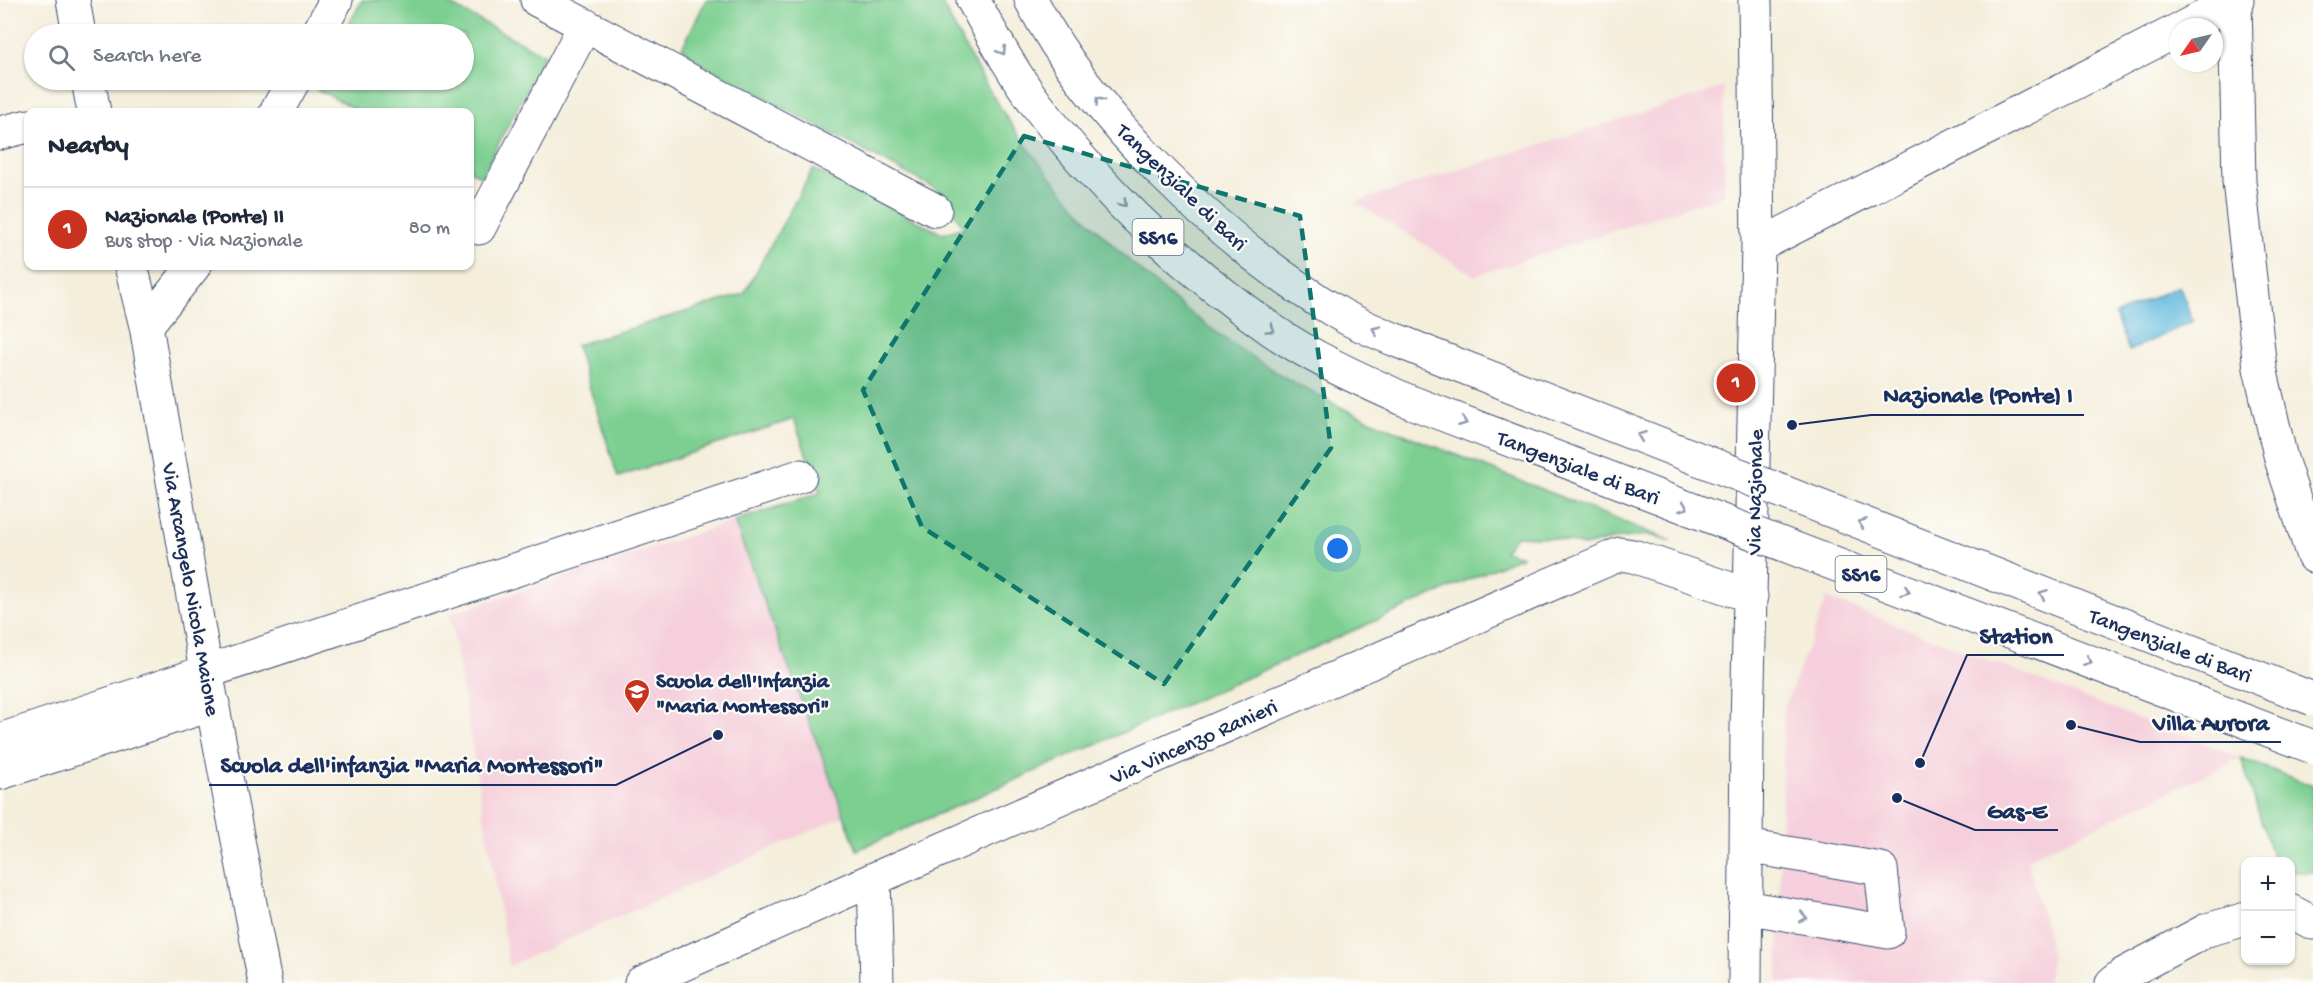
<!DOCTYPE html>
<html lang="en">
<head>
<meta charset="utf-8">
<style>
	:root { --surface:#fff; --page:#f6f6f7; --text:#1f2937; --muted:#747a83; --line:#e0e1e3; --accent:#c8321e }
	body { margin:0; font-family:"Gochi Hand",sans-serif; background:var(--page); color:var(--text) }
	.controls { position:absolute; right:18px; bottom:18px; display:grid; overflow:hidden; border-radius:12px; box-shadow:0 2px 4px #0004 }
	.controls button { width:54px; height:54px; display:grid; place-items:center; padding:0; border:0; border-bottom:2px solid var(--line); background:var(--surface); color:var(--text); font:30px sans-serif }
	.compass { position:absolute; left:2169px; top:18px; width:54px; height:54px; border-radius:50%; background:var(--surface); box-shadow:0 2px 4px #0004; rotate:236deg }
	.you { position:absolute; left:1338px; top:549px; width:21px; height:21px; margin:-15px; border:4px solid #fff; border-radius:50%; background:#1a73e8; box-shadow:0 0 0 9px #1a73e833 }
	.badge { display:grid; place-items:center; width:39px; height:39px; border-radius:50%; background:var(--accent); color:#fff; font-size:20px; font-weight:700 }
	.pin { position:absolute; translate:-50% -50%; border:3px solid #fff; box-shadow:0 2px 6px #0006 }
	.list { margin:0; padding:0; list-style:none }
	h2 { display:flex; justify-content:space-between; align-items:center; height:78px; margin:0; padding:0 24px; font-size:26px }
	h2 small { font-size:20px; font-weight:400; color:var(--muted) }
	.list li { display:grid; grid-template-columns:39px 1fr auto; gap:18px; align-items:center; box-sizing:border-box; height:84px; padding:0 24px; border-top:2px solid var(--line) }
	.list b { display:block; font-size:22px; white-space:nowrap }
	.list p { margin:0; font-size:20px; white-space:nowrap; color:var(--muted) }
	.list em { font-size:20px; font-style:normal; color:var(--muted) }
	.icon { flex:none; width:33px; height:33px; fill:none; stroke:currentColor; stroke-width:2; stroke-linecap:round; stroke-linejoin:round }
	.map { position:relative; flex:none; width:2313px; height:983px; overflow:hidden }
	.search { position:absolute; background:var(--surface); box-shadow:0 2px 4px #0004; left:24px; top:24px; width:450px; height:66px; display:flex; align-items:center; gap:15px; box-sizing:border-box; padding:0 21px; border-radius:33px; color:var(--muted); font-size:22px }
	.panel { position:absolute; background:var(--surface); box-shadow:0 2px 4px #0004; left:24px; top:108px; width:450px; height:162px; border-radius:12px }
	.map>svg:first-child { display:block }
	.built { fill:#f5cfdb }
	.green { fill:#7dcf91; stroke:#4c7f78; stroke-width:1.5 }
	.water { fill:#60b9dd; stroke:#3e749e; stroke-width:1.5 }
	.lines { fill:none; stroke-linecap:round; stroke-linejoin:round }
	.minor-casing { stroke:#3c4c71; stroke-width:35 }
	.highway-casing { stroke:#3c4c71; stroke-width:35 }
	.minor { stroke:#fff; stroke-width:33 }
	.highway { stroke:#fff; stroke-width:33 }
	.highway-bridge-casing { stroke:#3c4c71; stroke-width:35; stroke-linecap:butt }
	.highway-bridge { stroke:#fff; stroke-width:33 }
	.oneway { stroke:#8d97ae }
	.marked { fill:#0f766e; fill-opacity:0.2; stroke:#0f766e; stroke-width:4.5; stroke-dasharray:12 8; stroke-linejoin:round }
	.labels { text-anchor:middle; stroke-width:4.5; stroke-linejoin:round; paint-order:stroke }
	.shield { fill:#fdfcf7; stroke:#5f6c8c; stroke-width:1.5 }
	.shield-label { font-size:21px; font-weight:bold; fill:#1b2f5e }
	.street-label { font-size:22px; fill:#1b2f5e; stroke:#fdfcf7 }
	.poi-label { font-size:22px; font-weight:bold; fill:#1b2f5e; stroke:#fdfcf7; text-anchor:start }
	.leader { fill:none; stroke:#1b2f5e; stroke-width:2 }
	.callout-dot { fill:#1b2f5e; stroke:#fdfcf7; stroke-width:2 }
	.callout-label { font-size:24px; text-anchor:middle; font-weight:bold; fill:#1b2f5e; stroke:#fdfcf7; stroke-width:4.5; stroke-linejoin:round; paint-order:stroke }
</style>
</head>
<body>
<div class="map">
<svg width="2313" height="983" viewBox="0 0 2313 983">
	<rect width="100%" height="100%" fill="#fdfcf7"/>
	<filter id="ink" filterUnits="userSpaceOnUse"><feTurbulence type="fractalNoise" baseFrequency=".0167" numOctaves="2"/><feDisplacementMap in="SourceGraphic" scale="12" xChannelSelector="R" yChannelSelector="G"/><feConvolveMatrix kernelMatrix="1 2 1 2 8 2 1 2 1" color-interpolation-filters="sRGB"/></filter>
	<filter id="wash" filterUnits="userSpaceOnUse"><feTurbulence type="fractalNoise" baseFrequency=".008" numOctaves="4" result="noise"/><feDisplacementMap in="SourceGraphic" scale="24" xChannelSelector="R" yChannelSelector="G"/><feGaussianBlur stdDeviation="1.35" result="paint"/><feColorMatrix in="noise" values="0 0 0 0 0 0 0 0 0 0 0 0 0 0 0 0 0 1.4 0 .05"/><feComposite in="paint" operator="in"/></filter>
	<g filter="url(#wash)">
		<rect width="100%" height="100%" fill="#f4eedb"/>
		<!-- built -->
		<path class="built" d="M1724 87V195L1475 276 1355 202Z
			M734 521 844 816 509 966 450 614Z
			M1827 598 2241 758 2027 859 2049 940 2051 960 2047 983H1778L1784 709Z"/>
		<!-- green -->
		<path class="green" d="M362 0H441L545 55 481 177 470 170V112H361L316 89 321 80H464V34H344Z
			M706 0H940C965 47 989 95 1021 138 1098 246 1212 342 1330 402 1372 423 1418 439 1461 457 1531 485 1601 513 1671 541L1648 535 1622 538 1584 546 1553 538 1516 536 1504 551 1522 556 857 850 734 521 820 493 794 419 618 477 576 345 744 294 813 169 943 234 964 227 936 189 703 65 682 48Z
			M2241 758 2313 786V872H2291L2290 862 2274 861Z"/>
		<!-- water -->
		<path class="water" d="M2179 286 2193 321 2129 351 2115 315Z"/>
	</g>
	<g filter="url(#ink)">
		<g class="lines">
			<defs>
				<path id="minor" d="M73 0 79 34
					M537 0 935 210
					M2235 1 2239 181 2260 368 2281 459 2313 556
					M2184 27 2237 0
					M318 34 336 0
					M88 80 94 112
					M276 112 294 80
					M0 133 28 126
					M470 223 479 228 585 25
					M1758 246 2178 30
					M131 266 146 326 206 671 265 983
					M146 326 194 266
					M0 740 800 476
					M0 773 213 704
					M874 879 877 983
					M1745 907 1888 932 1881 869 1746 846
					M2290 911 2313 923
					M641 983 874 879 1620 554 1633 556 1751 596
					M1745 983 1747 728 1758 246 1755 0
					M2112 983 2124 974 2207 930 2246 919"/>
				<path id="highway" d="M973 0C993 36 1012 72 1037 105 1102 191 1183 268 1272 330 1314 359 1362 380 1408 401
					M1031 0C1092 118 1224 245 1338 313 1366 330 1400 341 1430 354"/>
			</defs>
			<!-- minor casing -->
			<use href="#minor" class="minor-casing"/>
			<!-- highway casing -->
			<use href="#highway" class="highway-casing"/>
			<!-- minor -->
			<use href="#minor" class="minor"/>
			<!-- highway -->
			<use href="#highway" class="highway"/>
			<defs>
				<path id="highway-bridge" d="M1430 354 2313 699
					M1408 401 2313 747"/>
			</defs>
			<!-- highway-bridge casing -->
			<use href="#highway-bridge" class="highway-bridge-casing"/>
			<!-- highway-bridge -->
			<use href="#highway-bridge" class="highway-bridge"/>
		</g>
		<!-- one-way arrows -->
		<defs><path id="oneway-chevron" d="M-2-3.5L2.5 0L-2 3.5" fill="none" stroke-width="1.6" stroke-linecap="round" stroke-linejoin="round" transform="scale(1.5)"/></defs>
		<g class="oneway">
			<use href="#oneway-chevron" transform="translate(1002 51) rotate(58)"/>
			<use href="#oneway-chevron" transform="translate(1099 101) rotate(-127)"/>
			<use href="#oneway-chevron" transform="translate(1123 203) rotate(47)"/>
			<use href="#oneway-chevron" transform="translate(1271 329) rotate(34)"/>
			<use href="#oneway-chevron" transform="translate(1376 330) rotate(-156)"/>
			<use href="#oneway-chevron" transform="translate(1463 422) rotate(21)"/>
			<use href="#oneway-chevron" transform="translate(1641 436) rotate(-159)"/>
			<use href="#oneway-chevron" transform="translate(1684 507) rotate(21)"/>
			<use href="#oneway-chevron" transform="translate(1862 523) rotate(-159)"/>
			<use href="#oneway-chevron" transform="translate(1906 591) rotate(21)"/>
			<use href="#oneway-chevron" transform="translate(2043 594) rotate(-159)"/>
			<use href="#oneway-chevron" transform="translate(2088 661) rotate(21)"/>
			<use href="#oneway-chevron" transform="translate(1803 917) rotate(10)"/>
		</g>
	</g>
	<!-- marked area -->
	<path class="marked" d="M1024 136 1300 216 1331 448 1164 684 922 527 863 390Z"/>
	<!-- icons -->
	<defs>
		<symbol id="school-pin" viewBox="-11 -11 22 30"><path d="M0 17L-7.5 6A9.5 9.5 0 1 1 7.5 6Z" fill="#c8321e" stroke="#fdfcf7"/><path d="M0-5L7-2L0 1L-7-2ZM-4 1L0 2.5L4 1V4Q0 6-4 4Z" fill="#fff"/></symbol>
	</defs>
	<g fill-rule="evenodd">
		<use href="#school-pin" x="622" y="677" width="30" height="40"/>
	</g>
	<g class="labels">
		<!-- shield labels -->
		<g class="shield">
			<rect x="1132.5" y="219" width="51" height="36" rx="4.5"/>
			<rect x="1835.5" y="556" width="51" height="36" rx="4.5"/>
		</g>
		<g class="shield-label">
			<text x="1158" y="244">SS16</text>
			<text x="1861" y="581">SS16</text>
		</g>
		<!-- street labels -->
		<g class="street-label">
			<text transform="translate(1183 186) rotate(44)" y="8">Tangenziale di Bari</text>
			<text transform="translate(1579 466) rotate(21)" y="8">Tangenziale di Bari</text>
			<text transform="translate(1753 492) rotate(-89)" y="8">Via Nazionale</text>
			<text transform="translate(193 589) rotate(80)" y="8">Via Arcangelo Nicola Maione</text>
			<text transform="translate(2171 644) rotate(21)" y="8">Tangenziale di Bari</text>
			<text transform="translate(1193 740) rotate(-24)" y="8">Via Vincenzo Ranieri</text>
		</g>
		<!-- poi labels -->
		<g class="poi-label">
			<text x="656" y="687">Scuola dell'Infanzia<tspan x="656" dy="25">"Maria Montessori"</tspan></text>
		</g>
	</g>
	<!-- callouts -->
	<path class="leader" d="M1792 425L1871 415H2084M1920 763L1967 655H2064M2071 725L2140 742H2281M718 735L616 785H209M1897 798L1975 830H2058"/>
	<g class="callout-dot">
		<circle cx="1792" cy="425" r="6"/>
		<circle cx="1920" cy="763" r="6"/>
		<circle cx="2071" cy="725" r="6"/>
		<circle cx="718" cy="735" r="6"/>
		<circle cx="1897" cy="798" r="6"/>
	</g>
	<g class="callout-label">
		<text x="1978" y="402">Nazionale (Ponte) I</text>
		<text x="2016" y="643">Station</text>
		<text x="2211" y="730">Villa Aurora</text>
		<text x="412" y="772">Scuola dell'infanzia "Maria Montessori"</text>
		<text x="2017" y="818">Gas-E</text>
	</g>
</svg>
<div class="controls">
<button>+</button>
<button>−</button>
</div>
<svg class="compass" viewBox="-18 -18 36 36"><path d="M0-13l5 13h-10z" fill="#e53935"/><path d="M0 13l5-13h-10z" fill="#747a83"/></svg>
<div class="you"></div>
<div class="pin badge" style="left:1736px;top:383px">1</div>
<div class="search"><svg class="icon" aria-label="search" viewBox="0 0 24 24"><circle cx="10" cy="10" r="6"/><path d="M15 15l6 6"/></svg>Search here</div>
<section class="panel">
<h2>Nearby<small></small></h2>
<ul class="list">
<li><span class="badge">1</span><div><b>Nazionale (Ponte) II</b><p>Bus stop · Via Nazionale</p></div><em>80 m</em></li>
</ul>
</section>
</div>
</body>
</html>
